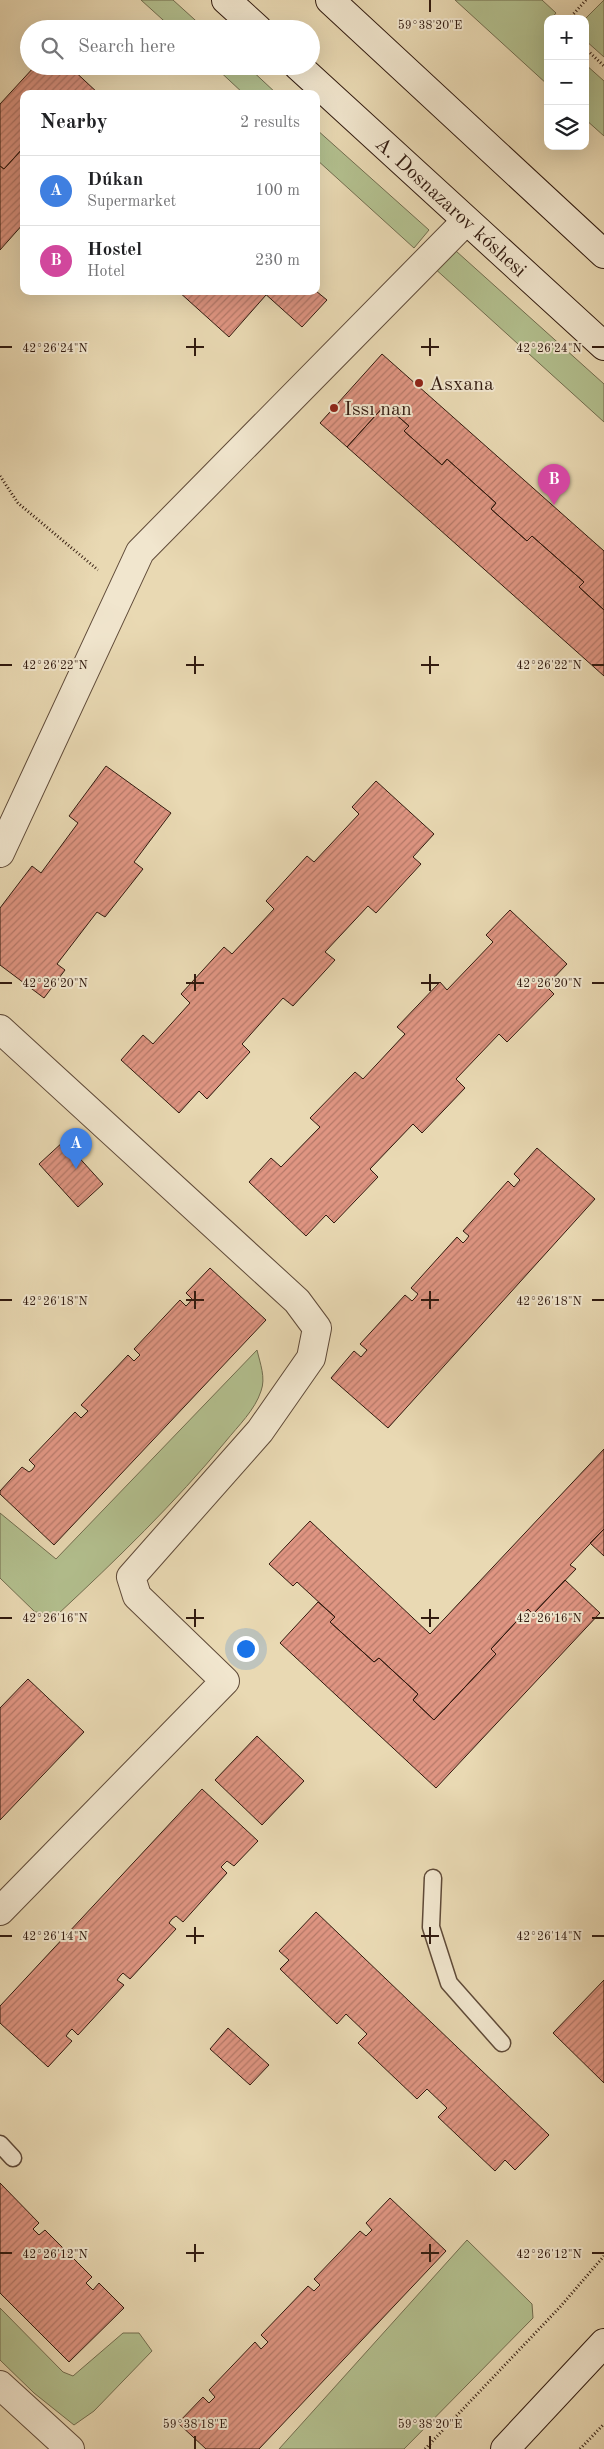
<!DOCTYPE html>
<html lang="en">
<head>
<meta charset="utf-8">
<style>
	:root { --surface:#fff; --page:#f2f2f2; --text:#202124; --muted:#757577; --line:#e0e0e0; --accent:#8f2418 }
	body { margin:0; font-family:"Old Standard TT",serif; background:var(--page); color:var(--text) }
	.controls { position:absolute; right:15px; top:15px; display:grid; overflow:hidden; border-radius:10px; box-shadow:0 5px 20px #0002 }
	.controls button { width:45px; height:45px; display:grid; place-items:center; padding:0; border:0; border-bottom:1px solid var(--line); background:var(--surface); color:var(--text); font:25px sans-serif }
	.you { position:absolute; left:245px; top:1648px; width:18px; height:18px; margin:-12px; border:4px solid #fff; border-radius:50%; background:#1a73e8; box-shadow:0 0 0 8px #1a73e833 }
	.badge { display:grid; place-items:center; width:32px; height:32px; border-radius:50%; background:var(--accent); color:#fff; font-size:16px; font-weight:700 }
	.pin { position:absolute; translate:-50% -41px; filter:drop-shadow(0 1px 2px #0008) }
	.pin::after { content:''; position:absolute; top:26px; width:18px; height:15px; background:inherit; clip-path:polygon(0 0,100% 0,50% 100%) }
	.list { margin:0; padding:0; list-style:none }
	h2 { display:flex; justify-content:space-between; align-items:center; height:65px; margin:0; padding:0 20px; font-size:21px }
	h2 small { font-size:16px; font-weight:400; color:var(--muted) }
	.list li { display:grid; grid-template-columns:32px 1fr auto; gap:15px; align-items:center; box-sizing:border-box; height:70px; padding:0 20px; border-top:1px solid var(--line) }
	.list b { display:block; font-size:19px; white-space:nowrap }
	.list p { margin:0; font-size:16px; white-space:nowrap; color:var(--muted) }
	.list em { font-size:16px; font-style:normal; color:var(--muted) }
	.icon { flex:none; width:28px; height:28px; fill:none; stroke:currentColor; stroke-width:2; stroke-linecap:round; stroke-linejoin:round }
	.map { position:relative; flex:none; width:604px; height:2449px; overflow:hidden }
	.search { position:absolute; background:var(--surface); box-shadow:0 5px 20px #0002; left:20px; top:20px; width:300px; height:55px; display:flex; align-items:center; gap:12px; box-sizing:border-box; padding:0 18px; border-radius:28px; color:var(--muted); font-size:19px }
	.panel { position:absolute; background:var(--surface); box-shadow:0 5px 20px #0002; left:20px; top:90px; width:300px; height:205px; border-radius:10px }
	.map>svg:first-child { display:block }
	.grass { fill:#b3c08f; stroke:#726d4f }
	.building { fill:url(#building-hatch); stroke:#311a0f }
	.lines { fill:none; stroke-linecap:round; stroke-linejoin:round }
	.service-casing { stroke:#5f4a38; stroke-width:19 }
	.minor-casing { stroke:#5f4a38; stroke-width:30 }
	.secondary-casing { stroke:#311a0f; stroke-width:30 }
	.path { stroke:#311a0f; stroke-width:3; stroke-dasharray:1 2.5; stroke-linecap:butt }
	.service { stroke:#f1e6ce; stroke-width:16 }
	.minor { stroke:#f1e6ce; stroke-width:28 }
	.secondary { stroke:#f1e6ce; stroke-width:28 }
	.ticks { fill:none; stroke:#311a0f; stroke-width:2 }
	.poi-dot { fill:#8f2418; stroke:#f1e6ce; stroke-width:2 }
	.labels { text-anchor:middle; stroke-width:4; stroke-linejoin:round; paint-order:stroke }
	.street-label { font-size:20px; fill:#311a0f; stroke:#f1e6ce }
	.poi-label { font-size:20px; fill:#311a0f; stroke:#f1e6ce; text-anchor:start }
	.ticks-label { font-size:12px; text-anchor:middle; fill:#311a0f; stroke:#f1e6ce; stroke-width:4; stroke-linejoin:round; paint-order:stroke }
</style>
</head>
<body>
<div class="map">
<svg width="604" height="2449" viewBox="0 0 604 2449">
	<defs>
		<pattern id="building-hatch" width="6" height="6" patternUnits="userSpaceOnUse" patternTransform="scale(1.25)"><rect width="6" height="6" fill="#df9582"/><path d="M-1 1l2-2M0 6l6-6M5 7l2-2" fill="none" stroke="#b57969"/></pattern>
	</defs>
	<rect width="100%" height="100%" fill="#e9d9b3"/>
	<filter id="stains"><feTurbulence type="fractalNoise" baseFrequency=".004" numOctaves="4"/><feColorMatrix values="0 0 0 0 .2 0 0 0 0 .09 0 0 0 0 .02 0 0 0 .5 -.17"/></filter>
	<radialGradient id="worn" r=".72"><stop offset=".6" stop-color="#630" stop-opacity="0"/><stop offset="1" stop-color="#630" stop-opacity=".3"/></radialGradient>
	<!-- grass -->
	<path class="grass" d="M141 0H173L205 29H173Z
		M455 0H542L556 13 551 19H548L545 26 548 29V85Z
		M604 0V57L585 40V19Z
		M585 64 604 81V136L585 119Z
		M214 66H247L277 94H244Z
		M316 129 429 230 414 248 316 159Z
		M456 251 604 384V422L432 266Z
		M257 1350C260 1363 266 1378 261 1391 255 1410 238 1426 226 1441 175 1503 116 1560 57 1615L35 1612 0 1578V1513L56 1559Z
		M467 2240 532 2304 533 2318 404 2449H279Z
		M0 2308 63 2372 73 2376 123 2333H139L152 2351 94 2411 74 2425 34 2393 0 2360Z"/>
	<!-- building -->
	<path class="building" d="M35 66H69L99 94H24V147L4 169 0 166V104Z
		M24 147V223L0 250V166L4 169Z
		M178 291H262L266 295 229 337Z
		M262 291H316L327 300 302 327Z
		M382 354 604 551V610L579 587 584 582 532 536 527 541 491 509 496 503 447 459 442 465 404 431 409 426 385 405 347 447 320 423Z
		M385 405 409 426 404 431 442 465 447 459 496 503 491 509 527 541 532 536 584 582 579 587 604 610V676L347 447Z
		M106 766 171 813 134 862 143 869 105 917 97 912 57 964 65 970 44 998 0 965V908L32 866 41 873 78 823 69 816Z
		M376 781 434 834 413 857 421 864 376 913 368 906 325 952 335 960 293 1006 283 998 242 1044 250 1052 207 1099 199 1091 179 1113 121 1060 143 1035 153 1044 190 1003 181 994 224 947 232 954 274 909 266 901 307 856 314 862 359 814 352 807Z
		M510 910 567 964 546 986 554 994 507 1042 499 1034 456 1079 465 1088 422 1133 413 1124 370 1169 378 1177 334 1223 326 1215 306 1236 249 1182 271 1158 281 1167 320 1127 310 1118 355 1072 363 1079 405 1034 397 1027 440 982 447 990 493 942 486 935Z
		M64 1141 103 1184 78 1207 39 1164Z
		M537 1148 595 1199 388 1428 331 1378 354 1351 361 1357 367 1350 360 1344 405 1295 412 1301 415 1298 418 1294 411 1288 457 1237 463 1243 466 1240 469 1236 463 1231 508 1181 514 1187 520 1180 514 1174Z
		M210 1268 266 1320 54 1545 0 1494V1491L22 1467 29 1472 32 1470 35 1466 29 1460 75 1412 81 1418 88 1411 81 1405 128 1355 134 1361 140 1355 134 1349 180 1300 186 1306 189 1303 192 1299 186 1293Z
		M604 1449V1529L570 1565 576 1569 533 1614 528 1609 491 1649 496 1654 434 1720 413 1700 418 1694 379 1658 374 1662 330 1622 335 1617 297 1582 293 1586 269 1564 310 1521 430 1634Z
		M604 1529V1556L590 1543Z
		M565 1580 600 1613 436 1788 280 1643 318 1602 335 1617 330 1622 374 1662 379 1658 418 1694 413 1700 434 1720 496 1654 491 1649 528 1609 533 1614Z
		M28 1679 84 1732 0 1820V1708Z
		M257 1736 304 1781 262 1825 215 1780Z
		M202 1789 258 1841 234 1866 227 1861 221 1867 227 1873 183 1922 176 1916 172 1919 169 1923 176 1929 130 1979 123 1973 120 1976 117 1980 124 1985 78 2035 72 2029 69 2032 66 2036 72 2041 48 2067 0 2023V2006Z
		M316 1912 549 2135 515 2170 505 2160 495 2171 438 2117 447 2108 427 2089 417 2099 358 2043 367 2034 346 2014 337 2024 280 1969 289 1960 279 1951Z
		M604 1980V2083L553 2033Z
		M228 2028 269 2065 250 2085 210 2049Z
		M0 2183 39 2223 33 2229 39 2235 45 2230 92 2277 86 2283 93 2290 99 2283 124 2308 69 2362 0 2293Z
		M390 2198 446 2251 259 2449H206L178 2423 203 2397 209 2403 215 2397 209 2390 255 2342 261 2349 268 2342 261 2335 308 2286 314 2291 320 2285 314 2279 360 2231 366 2236 372 2230 366 2223Z"/>
	<g class="lines">
		<defs>
			<path id="service" d="M433 1878 431 1927 449 1983 502 2043
				M0 2144 13 2158"/>
			<path id="minor" d="M0 853 140 552 466 221
				M0 1029 297 1301 317 1328 311 1358 260 1431 131 1577 137 1596 225 1681 0 1911
				M0 2385 70 2449"/>
			<g id="secondary">
				<path d="M226 0 258 29"/>
				<path d="M330 0 604 254"/>
				<path id="s1" d="M298 66 604 346"/>
				<path d="M505 2449 604 2343"/>
			</g>
		</defs>
		<!-- service casing -->
		<use href="#service" class="service-casing"/>
		<!-- minor casing -->
		<use href="#minor" class="minor-casing"/>
		<!-- secondary casing -->
		<use href="#secondary" class="secondary-casing"/>
		<!-- path -->
		<path class="path" d="M569 19 586 0
			M585 48 604 66
			M0 476 18 503 98 570
			M425 2449 560 2307 604 2256
			M580 2449 604 2424"/>
		<!-- service -->
		<use href="#service" class="service"/>
		<!-- minor -->
		<use href="#minor" class="minor"/>
		<!-- secondary -->
		<use href="#secondary" class="secondary"/>
	</g>
	<!-- ticks -->
	<path class="ticks" d="M430 0V12M195 338V356M430 338V356M0 347H12M186 347H204M421 347H439M592 347H604M195 656V674M430 656V674M0 665H12M186 665H204M421 665H439M592 665H604M195 974V991M430 974V991M0 983H12M186 983H204M421 983H439M592 983H604M195 1291V1309M430 1291V1309M0 1300H12M186 1300H204M421 1300H439M592 1300H604M195 1609V1627M430 1609V1627M0 1618H12M186 1618H204M421 1618H439M592 1618H604M195 1927V1944M430 1927V1944M0 1936H12M186 1936H204M421 1936H439M592 1936H604M195 2244V2262M430 2244V2262M0 2253H12M186 2253H204M421 2253H439M592 2253H604M195 2436V2449M430 2436V2449"/>
	<!-- markers -->
	<g class="poi-dot">
		<circle cx="419" cy="383" r="5"/>
		<circle cx="334" cy="408" r="5"/>
	</g>
	<g class="labels">
		<!-- street labels -->
		<g class="street-label">
			<text dy="7" stroke="none"><textPath href="#s1" startOffset="208">A. Dosnazarov kóshesi</textPath></text>
		</g>
		<!-- poi labels -->
		<g class="poi-label">
			<text x="429" y="390">Asxana</text>
			<text x="344" y="415">Issı nan</text>
		</g>
	</g>
	<g class="ticks-label">
		<text x="430" y="29">59°38'20"E</text>
		<text x="55" y="352">42°26'24"N</text>
		<text x="549" y="352">42°26'24"N</text>
		<text x="55" y="669">42°26'22"N</text>
		<text x="549" y="669">42°26'22"N</text>
		<text x="55" y="987">42°26'20"N</text>
		<text x="549" y="987">42°26'20"N</text>
		<text x="55" y="1305">42°26'18"N</text>
		<text x="549" y="1305">42°26'18"N</text>
		<text x="55" y="1622">42°26'16"N</text>
		<text x="549" y="1622">42°26'16"N</text>
		<text x="55" y="1940">42°26'14"N</text>
		<text x="549" y="1940">42°26'14"N</text>
		<text x="55" y="2258">42°26'12"N</text>
		<text x="549" y="2258">42°26'12"N</text>
		<text x="195" y="2428">59°38'18"E</text>
		<text x="430" y="2428">59°38'20"E</text>
	</g>
	<rect width="100%" height="100%" filter="url(#stains)"/>
	<rect width="100%" height="100%" fill="url(#worn)"/>
</svg>
<div class="controls">
<button>+</button>
<button>−</button>
<button><svg class="icon" aria-label="layers" viewBox="0 0 24 24"><path d="M12 4l9 5-9 5-9-5zM3 14l9 5 9-5"/></svg></button>
</div>
<div class="you"></div>
<div class="pin badge" style="left:76px;top:1169px;background:#3f7fe0">A</div>
<div class="pin badge" style="left:554px;top:505px;background:#d1479c">B</div>
<div class="search"><svg class="icon" aria-label="search" viewBox="0 0 24 24"><circle cx="10" cy="10" r="6"/><path d="M15 15l6 6"/></svg>Search here</div>
<section class="panel">
<h2>Nearby<small>2 results</small></h2>
<ul class="list">
<li><span class="badge" style="background:#3f7fe0">A</span><div><b>Dúkan</b><p>Supermarket</p></div><em>100 m</em></li>
<li><span class="badge" style="background:#d1479c">B</span><div><b>Hostel</b><p>Hotel</p></div><em>230 m</em></li>
</ul>
</section>
</div>
</body>
</html>
